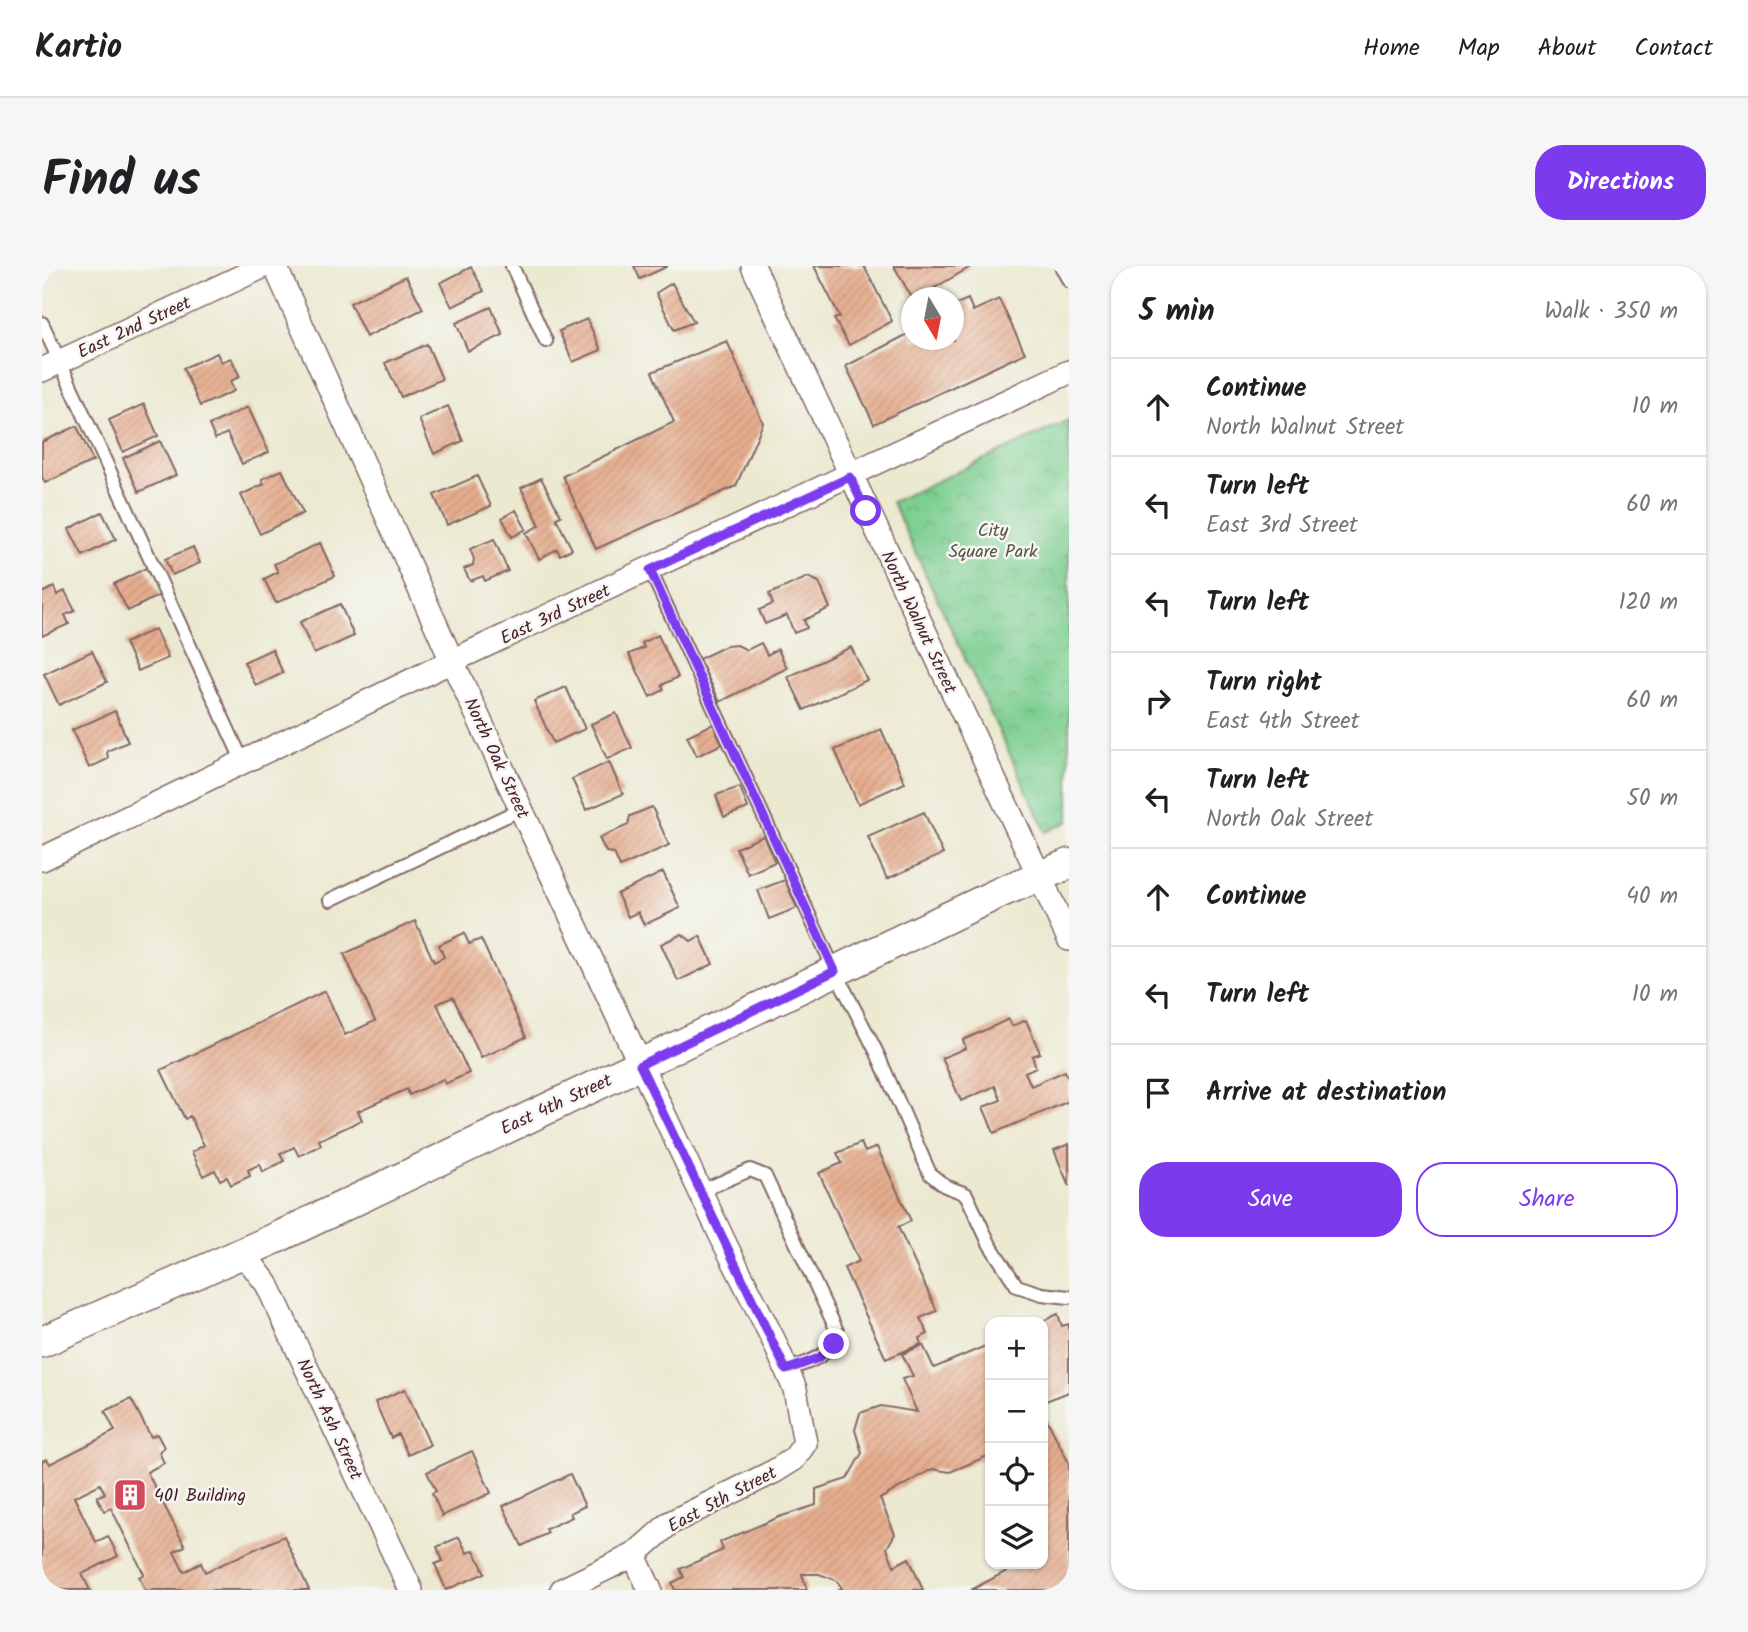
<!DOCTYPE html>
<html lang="en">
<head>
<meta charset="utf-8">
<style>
	:root { --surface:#fff; --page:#f6f6f6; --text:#202124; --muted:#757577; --line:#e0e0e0; --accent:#7c3aed }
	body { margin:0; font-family:Kalam,sans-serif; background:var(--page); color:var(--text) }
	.controls { position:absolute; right:21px; bottom:21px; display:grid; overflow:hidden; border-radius:14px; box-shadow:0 2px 5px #0004 }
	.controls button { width:63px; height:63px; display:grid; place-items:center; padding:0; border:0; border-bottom:2px solid var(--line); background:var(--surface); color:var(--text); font:35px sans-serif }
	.compass { position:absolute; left:859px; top:21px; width:63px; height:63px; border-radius:50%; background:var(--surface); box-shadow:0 2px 5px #0004; rotate:170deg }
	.stop { position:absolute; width:21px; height:21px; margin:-16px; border:5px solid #7c3aed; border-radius:50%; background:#fff }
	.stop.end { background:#7c3aed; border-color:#fff; box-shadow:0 2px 7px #0008 }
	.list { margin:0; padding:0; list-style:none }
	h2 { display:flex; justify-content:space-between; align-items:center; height:91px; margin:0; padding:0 28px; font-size:30px }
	h2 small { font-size:23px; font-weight:400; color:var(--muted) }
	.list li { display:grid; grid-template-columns:46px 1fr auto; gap:21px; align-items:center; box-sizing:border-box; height:98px; padding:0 28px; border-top:2px solid var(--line) }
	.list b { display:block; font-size:26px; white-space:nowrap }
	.list p { margin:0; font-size:23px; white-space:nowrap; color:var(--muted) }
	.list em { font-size:23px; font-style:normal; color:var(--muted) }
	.actions { display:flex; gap:14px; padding:21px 28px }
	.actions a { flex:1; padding:16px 0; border:2px solid var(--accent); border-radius:28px; text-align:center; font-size:24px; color:var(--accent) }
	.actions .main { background:var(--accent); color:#fff }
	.icon { flex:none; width:38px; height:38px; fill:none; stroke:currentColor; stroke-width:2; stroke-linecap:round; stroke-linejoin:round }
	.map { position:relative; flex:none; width:1027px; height:1324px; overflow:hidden; border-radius:28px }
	header { display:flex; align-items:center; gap:42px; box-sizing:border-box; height:98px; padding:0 35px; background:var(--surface); border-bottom:2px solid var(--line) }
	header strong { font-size:33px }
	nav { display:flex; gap:38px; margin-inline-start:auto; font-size:24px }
	.intro { display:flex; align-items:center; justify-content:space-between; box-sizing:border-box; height:168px; padding:0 42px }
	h1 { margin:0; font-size:49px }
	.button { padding:18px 32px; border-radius:28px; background:var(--accent); color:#fff; font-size:24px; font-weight:700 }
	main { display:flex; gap:42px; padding:0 42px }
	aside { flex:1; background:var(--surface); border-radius:28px; box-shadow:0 2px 5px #0004 }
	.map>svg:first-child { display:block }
	.park { fill:url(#park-crowns); stroke:#64775e; stroke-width:2 }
	.building { fill:url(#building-hatch) }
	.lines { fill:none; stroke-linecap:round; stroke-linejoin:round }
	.service-casing { stroke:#836665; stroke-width:16 }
	.minor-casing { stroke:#836665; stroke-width:26 }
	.tertiary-casing { stroke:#836665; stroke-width:33 }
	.service { stroke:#fff; stroke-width:12 }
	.minor { stroke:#fff; stroke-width:23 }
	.tertiary { stroke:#fff; stroke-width:30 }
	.route { stroke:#7c3aed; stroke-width:9 }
	.labels { text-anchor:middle; stroke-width:5; stroke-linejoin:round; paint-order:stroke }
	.street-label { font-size:18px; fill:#4a1f2b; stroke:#f6f6f2 }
	.park-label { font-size:18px; fill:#59544a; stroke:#f6f6f2 }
	.poi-label { font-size:18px; fill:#4a1f2b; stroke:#f6f6f2; text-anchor:start }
</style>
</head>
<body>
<header>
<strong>Kartio</strong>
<nav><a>Home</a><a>Map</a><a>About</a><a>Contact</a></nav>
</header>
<div class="intro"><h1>Find us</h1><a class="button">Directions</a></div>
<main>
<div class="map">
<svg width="1027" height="1324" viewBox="0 0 1027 1324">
	<defs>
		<pattern id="park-crowns" width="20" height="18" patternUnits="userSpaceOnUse" patternTransform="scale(1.75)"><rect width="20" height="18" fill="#7dcf91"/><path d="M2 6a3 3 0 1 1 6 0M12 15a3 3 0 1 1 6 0" fill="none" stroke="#6eb17d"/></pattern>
		<pattern id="building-hatch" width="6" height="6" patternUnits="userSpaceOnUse" patternTransform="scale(1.75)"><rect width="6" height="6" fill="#e5ad8e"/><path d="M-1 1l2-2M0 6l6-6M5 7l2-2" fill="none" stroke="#c6947b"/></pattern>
	</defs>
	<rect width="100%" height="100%" fill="#f6f6f2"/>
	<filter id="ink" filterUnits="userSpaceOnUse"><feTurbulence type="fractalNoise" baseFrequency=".0143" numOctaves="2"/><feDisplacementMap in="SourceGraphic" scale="14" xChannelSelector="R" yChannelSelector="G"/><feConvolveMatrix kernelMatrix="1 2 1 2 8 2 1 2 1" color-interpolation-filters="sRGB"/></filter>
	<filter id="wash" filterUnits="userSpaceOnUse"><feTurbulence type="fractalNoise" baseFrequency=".00686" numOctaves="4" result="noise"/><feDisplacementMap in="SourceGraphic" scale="28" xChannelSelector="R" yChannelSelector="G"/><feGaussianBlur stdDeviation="1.57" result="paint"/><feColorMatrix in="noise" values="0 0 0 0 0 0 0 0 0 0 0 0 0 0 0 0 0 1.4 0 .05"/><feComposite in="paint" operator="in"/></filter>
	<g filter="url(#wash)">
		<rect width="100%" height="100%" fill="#ece9d1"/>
		<!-- park -->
		<path class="park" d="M1027 154V555L1004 566 850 236Z"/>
		<g id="blocks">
			<!-- building -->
			<path class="building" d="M592 0H626L598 13Z
				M772 0H822L850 55 807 79 792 53 798 51Z
				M852 0H930L875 32H870Z
				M429 1 442 25 410 41 398 17Z
				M364 10 381 43 324 71 308 37Z
				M630 17 652 56 632 64 614 27Z
				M926 33 931 45 957 33 983 87 832 158 804 100 870 66V74H912V39Z
				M449 41 461 69 426 85 414 57Z
				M545 53 559 84 531 96 517 65Z
				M685 75 721 157 694 220 554 283 521 210 632 156 610 106Z
				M385 78 400 113 359 131 343 97Z
				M175 87 179 96 189 92 198 111 188 115 192 125 158 140 141 102Z
				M102 138 116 170 81 186 67 154Z
				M406 140 421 175 392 188 377 153Z
				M206 141 227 186 200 198 185 167 173 173 167 159Z
				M35 160 51 195 3 217 0 211V176Z
				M118 175 134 209 97 226 81 192Z
				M240 204 261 247 218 268 199 229 222 218 220 213Z
				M435 210 449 240 405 259 392 229Z
				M499 212 519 250 514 252 530 283 518 289 515 283 497 293 484 267 498 259 479 222Z
				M474 244 484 263 470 271 460 252Z
				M60 246 74 273 41 290 27 263Z
				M452 273 466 305 443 315 441 310 428 315 422 303 431 299 432 293 428 283Z
				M278 277 293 310 234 337 222 313 236 306 232 298Z
				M151 281 158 297 130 309 123 293Z
				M104 302 118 329 86 345 72 318Z
				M766 311 777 316 788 342 762 354 765 362 752 367 745 349 723 358 717 344 731 338 727 328Z
				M12 321 15 329 23 325 33 345 23 349 27 358 0 370V327Z
				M298 338 312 370 272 388 258 356Z
				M113 363 126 392 96 405 83 377Z
				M616 369 636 411 620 419 622 424 608 431 587 388 602 382 600 377Z
				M719 377 725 389 736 383 745 402 678 436 657 393 684 380 695 379 705 384Z
				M809 381 825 414 762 444 746 411Z
				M230 383 241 407 214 420 202 396Z
				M50 385 65 416 17 439 2 408Z
				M524 421 543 463 511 477 492 435Z
				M73 445 86 476 65 485 66 493 47 502 30 464Z
				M574 447 590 482 565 493 549 458Z
				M671 458 680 478 655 490 645 470Z
				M839 463 863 517 816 538 793 484Z
				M567 496 581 528 544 544 530 513Z
				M698 521 706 542 682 551 674 529Z
				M610 541 627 579 578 601 572 587 564 586 557 572 586 559 588 550Z
				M882 546 901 588 845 613 826 571Z
				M721 570 733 596 706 608 694 582Z
				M621 606 638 642 602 659 596 646 586 651 575 628Z
				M743 614 755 642 727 653 716 624Z
				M373 655 392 696 402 691 397 679 422 667 427 678 439 673 484 771 439 792 411 731 395 738 427 807 403 818 401 813 367 829 365 823 316 845 320 854 277 874 279 879 257 890 252 881 238 888 242 895 221 906 218 898 206 904 208 910 189 919 185 911 178 914 173 904 161 910 150 886 162 879 148 850 143 853 119 804 283 725 303 769 333 755 302 688Z
				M640 668 649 675 658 670 671 698 636 715 619 678Z
				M967 753 970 760 984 754 998 787 990 790 994 801 983 806 989 820 1023 805 1027 815V835L952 867 941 841 959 834 953 820 919 835 900 792 924 782 921 774Z
				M819 877 823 886 835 881 869 955 856 961 895 1045 878 1052 886 1068 877 1072 879 1078 844 1093 802 1002 817 995 777 907 800 897 795 887Z
				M1027 878V920L1012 884Z
				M1016 1048 1020 1060 1027 1058V1126L1001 1136V1055Z
				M948 1078V1189L908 1206 890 1203 838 1233 853 1268 845 1282 852 1300 867 1292 881 1324H796L800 1322 794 1314 777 1308H760L765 1324H633L630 1317 642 1311 638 1303 681 1284 678 1276 737 1251 774 1239V1223L805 1213 820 1187 813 1164 818 1147 839 1140 875 1146 860 1113 871 1110 860 1088 881 1079 892 1102Z
				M363 1123 388 1179 366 1189 356 1168 349 1172 333 1136Z
				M89 1133 109 1171 115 1168 122 1181 117 1186 122 1197 105 1206 143 1280 132 1286 142 1306 159 1297 163 1306 242 1270 267 1324H103L97 1311 102 1308 69 1242 62 1245 55 1231 63 1227 58 1218 32 1231 54 1276 66 1270 76 1290 40 1308 48 1324H0V1195L5 1193 8 1198 73 1165 63 1145Z
				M1003 1150 1027 1197V1324H929L978 1298H1001V1286L1004 1284 1001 1278V1151Z
				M430 1185 449 1227 400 1250 390 1227 394 1225 385 1206Z
				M528 1208 543 1240 528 1247 530 1251 504 1263 506 1267 480 1280 461 1240Z
				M417 1271 425 1287 432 1284 443 1307 404 1324 393 1298 401 1295 395 1281Z"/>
		</g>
	</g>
	<g filter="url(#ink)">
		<use href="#blocks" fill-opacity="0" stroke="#836665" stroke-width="2"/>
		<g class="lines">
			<defs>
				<path id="service" d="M470 0 504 75
					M1019 0 1027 15
					M0 57 201 496
					M608 304 793 705 835 787 888 908 903 920 924 928 948 979 975 1020 1000 1028 1027 1031
					M288 634 479 543
					M659 925 708 904 723 910 795 1065C790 1091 767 1096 744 1104"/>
				<path id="minor" d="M233 0 410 395 577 753 684 980 731 1073 753 1123 763 1177 752 1193 733 1205 628 1257 592 1289 520 1324
					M711 0 1027 673
					M0 104 222 0
					M0 593 410 395 1027 106
					M201 987 225 1018 369 1324
					M592 1289 608 1324"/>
				<path id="tertiary" d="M0 1076 232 973 959 626 1027 598"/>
			</defs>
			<!-- service casing -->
			<use href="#service" class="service-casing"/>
			<!-- minor casing -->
			<use href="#minor" class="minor-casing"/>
			<!-- tertiary casing -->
			<use href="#tertiary" class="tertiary-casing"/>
			<!-- service -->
			<use href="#service" class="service"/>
			<!-- minor -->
			<use href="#minor" class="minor"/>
			<!-- tertiary -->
			<use href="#tertiary" class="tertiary"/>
		</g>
	</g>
	<g class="lines" filter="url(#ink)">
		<!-- route -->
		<path class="route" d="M792 1078 777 1092 744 1104 598 799 793 705 608 304 808 211 824 245"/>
	</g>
	<!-- icons -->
	<defs>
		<symbol id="building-square" viewBox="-11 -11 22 22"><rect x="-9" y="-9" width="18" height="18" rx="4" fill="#d1495b" stroke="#f6f6f2"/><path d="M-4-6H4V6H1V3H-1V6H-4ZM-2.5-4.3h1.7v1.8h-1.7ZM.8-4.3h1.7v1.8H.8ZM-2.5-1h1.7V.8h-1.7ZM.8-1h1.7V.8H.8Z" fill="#fff"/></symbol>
	</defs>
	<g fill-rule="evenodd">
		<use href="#building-square" x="69" y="1210" width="38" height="38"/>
	</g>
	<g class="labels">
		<!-- street labels -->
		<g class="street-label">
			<text transform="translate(92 61) rotate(-25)" y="6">East 2nd Street</text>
			<text transform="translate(513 348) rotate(-25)" y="6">East 3rd Street</text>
			<text transform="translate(877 356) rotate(65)" y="6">North Walnut Street</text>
			<text transform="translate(455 492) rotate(65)" y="6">North Oak Street</text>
			<text transform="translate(514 838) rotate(-25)" y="6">East 4th Street</text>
			<text transform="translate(288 1153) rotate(65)" y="6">North Ash Street</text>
			<text transform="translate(680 1233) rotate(-28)" y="6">East 5th Street</text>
		</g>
		<!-- park labels -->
		<g class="park-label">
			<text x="951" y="270">City<tspan x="951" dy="21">Square Park</tspan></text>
		</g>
		<!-- poi labels -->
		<g class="poi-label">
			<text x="112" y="1235">401 Building</text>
		</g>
	</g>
</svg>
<div class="controls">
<button>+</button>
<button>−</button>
<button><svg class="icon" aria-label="locate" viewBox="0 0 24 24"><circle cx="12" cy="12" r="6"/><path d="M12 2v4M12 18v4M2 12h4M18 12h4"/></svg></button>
<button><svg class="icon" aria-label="layers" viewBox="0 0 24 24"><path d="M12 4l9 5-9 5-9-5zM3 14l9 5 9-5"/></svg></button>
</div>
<svg class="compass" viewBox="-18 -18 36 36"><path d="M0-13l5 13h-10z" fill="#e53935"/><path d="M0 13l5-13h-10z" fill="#757577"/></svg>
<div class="stop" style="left:824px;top:245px"></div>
<div class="stop end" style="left:792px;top:1078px"></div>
</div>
<aside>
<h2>5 min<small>Walk · 350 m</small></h2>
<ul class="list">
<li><svg class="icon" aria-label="ahead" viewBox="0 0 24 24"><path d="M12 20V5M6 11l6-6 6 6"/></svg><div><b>Continue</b><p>North Walnut Street</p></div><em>10 m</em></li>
<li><svg class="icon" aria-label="left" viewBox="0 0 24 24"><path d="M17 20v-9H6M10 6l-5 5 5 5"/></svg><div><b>Turn left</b><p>East 3rd Street</p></div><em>60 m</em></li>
<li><svg class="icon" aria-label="left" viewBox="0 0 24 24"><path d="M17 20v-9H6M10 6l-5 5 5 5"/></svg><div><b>Turn left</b></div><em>120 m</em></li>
<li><svg class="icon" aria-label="right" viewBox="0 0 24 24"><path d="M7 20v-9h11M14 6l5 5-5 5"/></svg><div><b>Turn right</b><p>East 4th Street</p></div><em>60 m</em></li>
<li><svg class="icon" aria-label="left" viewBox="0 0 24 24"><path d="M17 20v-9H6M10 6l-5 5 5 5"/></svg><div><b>Turn left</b><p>North Oak Street</p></div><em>50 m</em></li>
<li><svg class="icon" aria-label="ahead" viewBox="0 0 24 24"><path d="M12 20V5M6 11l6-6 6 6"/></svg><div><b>Continue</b></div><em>40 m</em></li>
<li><svg class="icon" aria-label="left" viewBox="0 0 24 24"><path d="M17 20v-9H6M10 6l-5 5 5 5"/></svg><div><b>Turn left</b></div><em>10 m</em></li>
<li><svg class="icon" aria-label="arrive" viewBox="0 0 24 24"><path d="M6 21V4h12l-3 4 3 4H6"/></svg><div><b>Arrive at destination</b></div></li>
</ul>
<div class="actions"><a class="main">Save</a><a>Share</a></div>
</aside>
</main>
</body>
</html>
